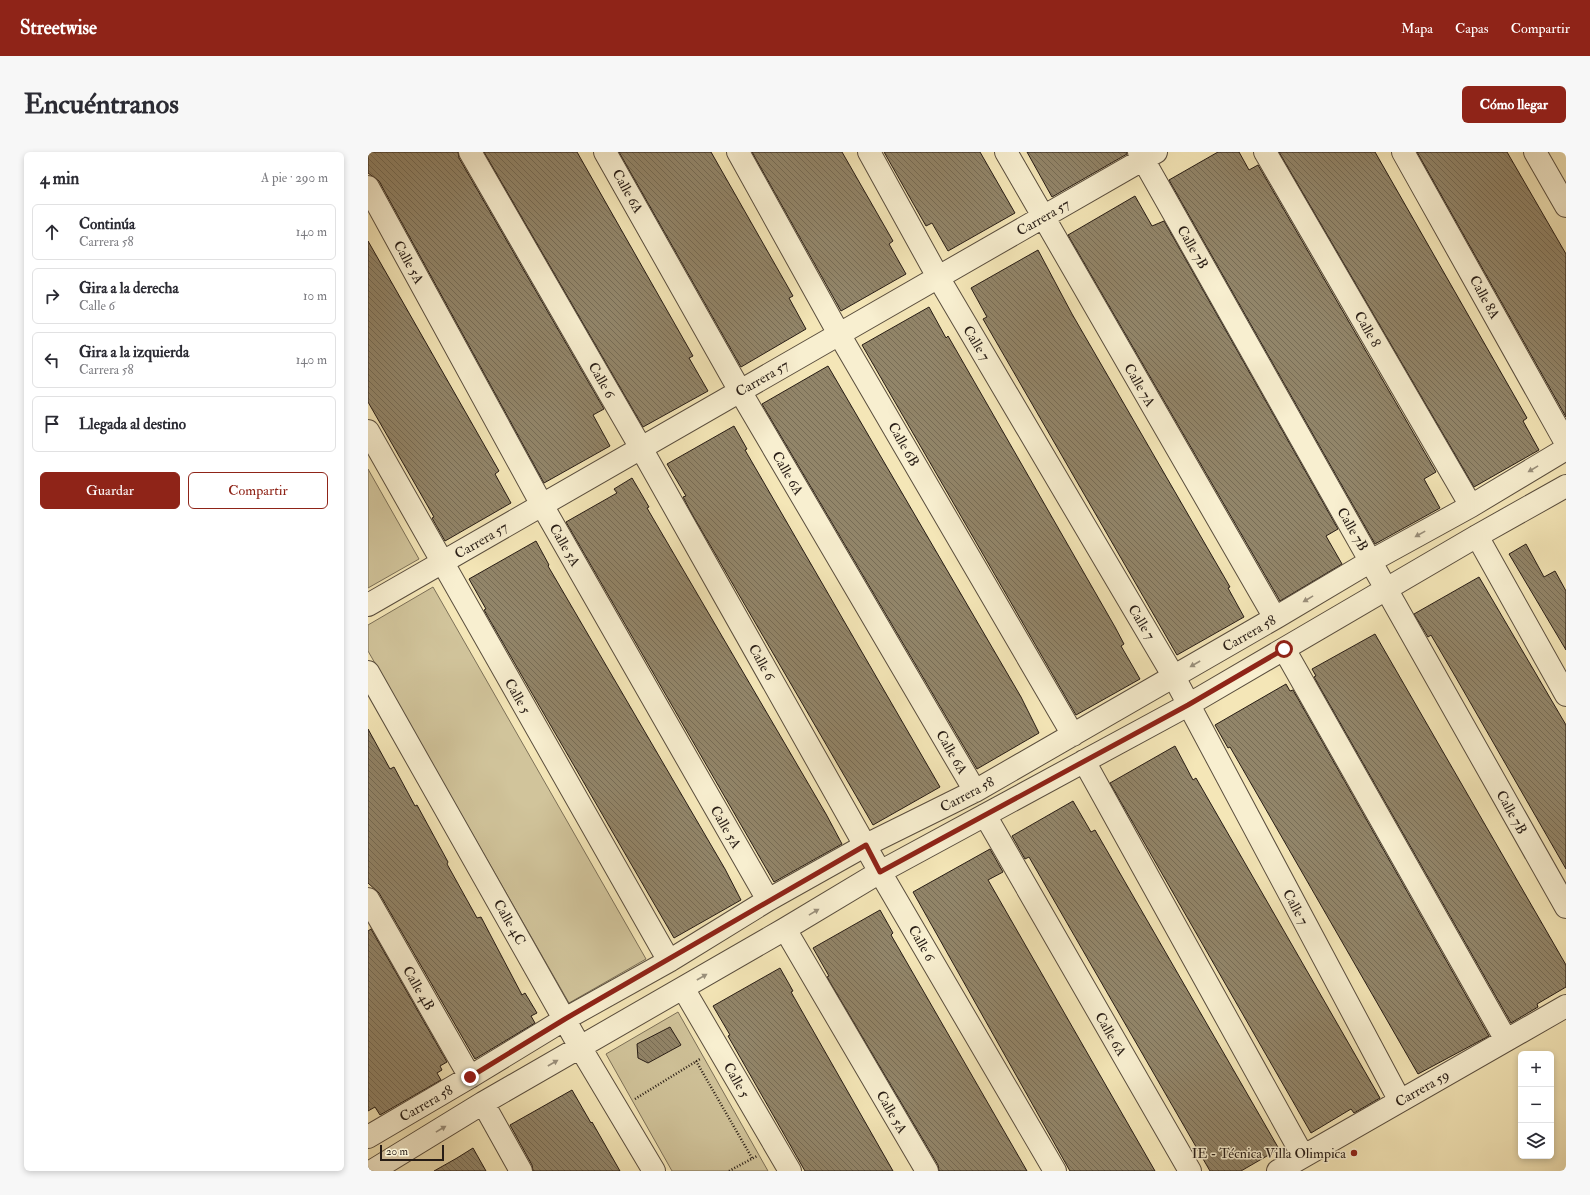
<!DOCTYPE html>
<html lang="es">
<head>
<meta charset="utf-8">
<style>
	:root { --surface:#fff; --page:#f7f7f7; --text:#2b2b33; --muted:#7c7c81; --line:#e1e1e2; --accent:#8f2418 }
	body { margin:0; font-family:"IM FELL Double Pica",serif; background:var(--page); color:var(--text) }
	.controls { position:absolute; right:12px; bottom:12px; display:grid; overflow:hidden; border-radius:6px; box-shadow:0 2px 6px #0003 }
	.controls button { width:36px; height:36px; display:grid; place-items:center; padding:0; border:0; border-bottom:1px solid var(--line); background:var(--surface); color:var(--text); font:20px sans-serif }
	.scale { position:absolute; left:12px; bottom:10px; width:64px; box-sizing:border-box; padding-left:4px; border:2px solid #271c15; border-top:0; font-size:11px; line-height:14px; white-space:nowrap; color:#271c15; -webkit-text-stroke:3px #f8efd0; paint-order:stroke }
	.stop { position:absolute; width:12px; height:12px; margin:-9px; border:3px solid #8f2418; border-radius:50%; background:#fff }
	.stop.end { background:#8f2418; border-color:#fff; box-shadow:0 1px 4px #0008 }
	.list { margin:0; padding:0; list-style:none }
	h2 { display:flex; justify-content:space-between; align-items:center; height:52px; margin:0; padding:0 16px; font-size:17px }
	h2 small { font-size:13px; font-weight:400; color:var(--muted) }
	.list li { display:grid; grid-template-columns:26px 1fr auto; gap:12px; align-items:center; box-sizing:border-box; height:56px; margin:0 8px 8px; padding:0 8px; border:1px solid var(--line); border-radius:6px }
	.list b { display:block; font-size:15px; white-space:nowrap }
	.list p { margin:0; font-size:13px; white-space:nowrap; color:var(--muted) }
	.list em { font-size:13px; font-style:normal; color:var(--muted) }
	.actions { display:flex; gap:8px; padding:12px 16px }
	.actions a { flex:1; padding:9px 0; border:1px solid var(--accent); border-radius:6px; text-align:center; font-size:14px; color:var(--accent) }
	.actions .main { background:var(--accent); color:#fff }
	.icon { flex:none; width:22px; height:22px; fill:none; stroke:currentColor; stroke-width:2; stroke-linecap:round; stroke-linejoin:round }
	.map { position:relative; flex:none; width:1198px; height:1019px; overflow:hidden; border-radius:6px }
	header { display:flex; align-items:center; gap:24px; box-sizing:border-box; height:56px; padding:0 20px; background:var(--accent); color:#fff }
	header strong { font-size:19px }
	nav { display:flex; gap:22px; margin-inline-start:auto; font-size:14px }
	.intro { display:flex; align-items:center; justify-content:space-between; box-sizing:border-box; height:96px; padding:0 24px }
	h1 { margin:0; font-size:28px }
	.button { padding:10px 18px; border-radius:6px; background:var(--accent); color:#fff; font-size:14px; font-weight:700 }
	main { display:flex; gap:24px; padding:0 24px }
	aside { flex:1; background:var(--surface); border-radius:6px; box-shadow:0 2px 6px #0003 }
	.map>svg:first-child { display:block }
	.green { fill:#d1c49b; stroke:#7c7058 }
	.building { fill:url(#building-back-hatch); stroke:#271c15 }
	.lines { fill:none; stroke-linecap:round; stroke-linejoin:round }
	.minor-casing { stroke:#5a4e3e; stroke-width:24 }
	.path { stroke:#271c15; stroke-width:2.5; stroke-dasharray:1 2; stroke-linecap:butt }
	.minor { stroke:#f8efd0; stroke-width:22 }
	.oneway { fill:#9a907c }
	.route { stroke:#8f2418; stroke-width:5 }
	.poi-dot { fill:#8f2418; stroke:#f8efd0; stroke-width:1.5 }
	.labels { text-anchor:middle; stroke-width:3; stroke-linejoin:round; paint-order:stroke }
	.street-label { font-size:14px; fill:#271c15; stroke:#f8efd0 }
	.poi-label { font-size:14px; fill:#271c15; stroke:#f8efd0; text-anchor:end }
</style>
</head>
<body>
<header>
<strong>Streetwise</strong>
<nav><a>Mapa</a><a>Capas</a><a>Compartir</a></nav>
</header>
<div class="intro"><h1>Encuéntranos</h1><a class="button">Cómo llegar</a></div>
<main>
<aside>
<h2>4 min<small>A pie · 290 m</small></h2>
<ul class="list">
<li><svg class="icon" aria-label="ahead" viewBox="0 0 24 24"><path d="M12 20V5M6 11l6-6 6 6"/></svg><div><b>Continúa</b><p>Carrera 58</p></div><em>140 m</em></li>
<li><svg class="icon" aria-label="right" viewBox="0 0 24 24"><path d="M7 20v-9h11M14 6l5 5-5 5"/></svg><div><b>Gira a la derecha</b><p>Calle 6</p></div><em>10 m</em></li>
<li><svg class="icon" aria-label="left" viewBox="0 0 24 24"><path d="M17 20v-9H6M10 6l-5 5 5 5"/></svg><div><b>Gira a la izquierda</b><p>Carrera 58</p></div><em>140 m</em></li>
<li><svg class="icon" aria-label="arrive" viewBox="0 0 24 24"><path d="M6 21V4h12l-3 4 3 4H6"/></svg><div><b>Llegada al destino</b></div></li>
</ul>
<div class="actions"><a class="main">Guardar</a><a>Compartir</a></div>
</aside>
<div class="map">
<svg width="1198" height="1019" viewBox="0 0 1198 1019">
	<defs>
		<pattern id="building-back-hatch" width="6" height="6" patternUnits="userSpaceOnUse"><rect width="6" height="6" fill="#928569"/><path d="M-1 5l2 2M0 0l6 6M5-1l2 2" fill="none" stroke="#776c55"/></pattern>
	</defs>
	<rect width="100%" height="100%" fill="#f4e6b7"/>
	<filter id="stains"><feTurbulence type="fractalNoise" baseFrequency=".005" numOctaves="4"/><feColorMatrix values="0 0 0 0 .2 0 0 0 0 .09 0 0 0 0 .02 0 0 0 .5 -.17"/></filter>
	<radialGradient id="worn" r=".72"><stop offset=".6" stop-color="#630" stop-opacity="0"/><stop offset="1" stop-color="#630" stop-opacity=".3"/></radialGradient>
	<!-- green -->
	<path class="green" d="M0 317 51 407 0 436Z
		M65 435 278 807 201 851 0 499V473Z
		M310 860 400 1019H304L238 902Z"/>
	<!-- building -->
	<path class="building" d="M0 0H90L91 6 236 257 225 263 242 294 176 331 11 29 0 21Z
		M116 0H209L325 204 321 206 340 239 275 275Z
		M251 0H343L425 144 421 146 438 177 373 215Z
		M384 0H474L525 89 521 92 538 122 473 159Z
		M516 0H612L647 61 580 99 564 71 558 74Z
		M659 0H759V2L684 45Z
		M850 0H871L881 18 890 13 1068 320 1056 327 1072 356 1007 392 801 28Z
		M911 0H1007L1159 266 1155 269 1171 298 1106 335Z
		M1049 0H1139L1198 102V265Z
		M767 44 784 74 796 69 970 377 958 384 974 412 912 449 700 83Z
		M0 89 131 319 127 322 143 351 77 389 64 366 66 365 0 250Z
		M670 98 704 162 862 435 860 436 876 465 809 503 615 167 619 165 603 136Z
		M561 155 578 186 580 184 747 475 756 492 753 494 772 527 708 563 494 193Z
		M460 214 653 545 671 581 609 617 394 252Z
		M366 274 379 297 377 298 572 635 505 673 324 362 315 345 318 344 299 312Z
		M264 326 281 355 279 356 458 662 474 692 406 730 198 370 249 341 246 337Z
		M168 389 181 413 180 414 357 717 373 748 306 786 154 524 116 458 118 457 101 427Z
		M1158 392 1176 425 1187 419 1198 439V498L1141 402Z
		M1111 425 1198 573V717L1087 524 1063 483 1060 485 1046 462Z
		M1007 482 1198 813V835L1169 852 1170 855 1143 871 946 525 948 524 944 517Z
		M918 532 922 539 925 538 1121 884 1050 922 862 595 860 596 847 573Z
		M0 577 22 617 26 615 47 654 49 653 80 710 79 712 109 766 113 765 154 843 157 841 169 861 163 864 167 871 107 907 11 741 0 731Z
		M807 594 825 628 828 626 1012 946 986 961 983 957 943 981 742 631Z
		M705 649 723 680 727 678 911 997 873 1019H842L661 705 657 707 644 684Z
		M622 697 635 720 620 728 787 1019H702L545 740Z
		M512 758 525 781 523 783 659 1019H571L570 1013 459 825 461 824 445 796Z
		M3 777 79 910 72 914 74 918 69 921 73 928 12 963 7 955 0 959V779Z
		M412 816 425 839 423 840 525 1019H437L360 884 362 883 345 854Z
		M302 875 313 893 280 911 270 906 269 892Z
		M204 938 223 971 224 970 252 1019H165L164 1013 142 973Z
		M105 996 118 1019H66L89 1006Z"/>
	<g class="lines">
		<defs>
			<path id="minor" d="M102 0 273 296 512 720 687 1019
				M237 0 372 239 607 639
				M370 0 471 182 705 583
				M501 0 570 125 806 525 1032 949
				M638 0 907 466
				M771 0 1198 755
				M897 0 1103 354
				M1035 0 1198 291
				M1167 0 1198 54
				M0 35 174 353 400 748
				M0 279 301 809
				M1109 384 1198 543
				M0 453 788 0
				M916 497 1138 888
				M0 520 212 895 286 1019
				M716 609 935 1004
				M617 663 822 1019
				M0 747 102 925
				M417 777 559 1019
				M315 836 422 1019
				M115 951 153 1019
				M0 985 102 925 197 867 301 809 400 748 498 693 607 639 907 466 1003 409 1103 354 1198 297
				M4 1019 115 951 417 777 512 720 820 553 1109 384 1198 334
				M910 1019 1198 854"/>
		</defs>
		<!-- minor casing -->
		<use href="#minor" class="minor-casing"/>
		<!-- path -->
		<path class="path" d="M328 909 384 1006
			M267 947 332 907
			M361 1019 389 1004"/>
		<!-- minor -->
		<use href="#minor" class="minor"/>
	</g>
	<!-- one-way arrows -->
	<defs><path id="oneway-solid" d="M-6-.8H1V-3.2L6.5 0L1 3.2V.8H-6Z"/></defs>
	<g class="oneway">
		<use href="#oneway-solid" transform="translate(1165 317) rotate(149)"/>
		<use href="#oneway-solid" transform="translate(1052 382) rotate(151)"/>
		<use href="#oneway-solid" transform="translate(940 447) rotate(149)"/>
		<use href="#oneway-solid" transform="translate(827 512) rotate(150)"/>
		<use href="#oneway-solid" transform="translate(446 760) rotate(-31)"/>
		<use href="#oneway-solid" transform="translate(334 825) rotate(-30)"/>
		<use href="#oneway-solid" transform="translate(185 911) rotate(-30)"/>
		<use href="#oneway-solid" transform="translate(73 977) rotate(-31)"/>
	</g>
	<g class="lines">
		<!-- route -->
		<path class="route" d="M102 925 197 867 498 693 512 720 820 553 916 497"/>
	</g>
	<!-- markers -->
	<circle class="poi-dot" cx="986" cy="1001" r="4"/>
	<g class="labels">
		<!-- street labels -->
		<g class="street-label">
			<text transform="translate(260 39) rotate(61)" y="5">Calle 6A</text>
			<text transform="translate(675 65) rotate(-30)" y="5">Carrera 57</text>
			<text transform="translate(825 95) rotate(60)" y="5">Calle 7B</text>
			<text transform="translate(41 110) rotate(61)" y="5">Calle 5A</text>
			<text transform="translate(1117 145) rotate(61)" y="5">Calle 8A</text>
			<text transform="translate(1000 177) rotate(60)" y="5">Calle 8</text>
			<text transform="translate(609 191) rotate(59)" y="5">Calle 7</text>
			<text transform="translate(394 226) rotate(-30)" y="5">Carrera 57</text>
			<text transform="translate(234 228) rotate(60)" y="5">Calle 6</text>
			<text transform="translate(772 233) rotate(60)" y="5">Calle 7A</text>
			<text transform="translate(536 292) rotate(60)" y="5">Calle 6B</text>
			<text transform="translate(420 321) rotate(60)" y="5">Calle 6A</text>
			<text transform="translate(985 377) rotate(60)" y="5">Calle 7B</text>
			<text transform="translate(113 388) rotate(-30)" y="5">Carrera 57</text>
			<text transform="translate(197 393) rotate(60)" y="5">Calle 5A</text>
			<text transform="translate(774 470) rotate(59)" y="5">Calle 7</text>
			<text transform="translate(881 481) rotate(-30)" y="5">Carrera 58</text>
			<text transform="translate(394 510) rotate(61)" y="5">Calle 6</text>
			<text transform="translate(150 544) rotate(60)" y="5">Calle 5</text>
			<text transform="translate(584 600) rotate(60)" y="5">Calle 6A</text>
			<text transform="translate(599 642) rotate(-28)" y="5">Carrera 58</text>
			<text transform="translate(1144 660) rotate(61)" y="5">Calle 7B</text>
			<text transform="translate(358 675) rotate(60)" y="5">Calle 5A</text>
			<text transform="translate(928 755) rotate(62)" y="5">Calle 7</text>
			<text transform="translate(142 770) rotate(60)" y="5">Calle 4C</text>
			<text transform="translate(554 791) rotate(60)" y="5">Calle 6</text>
			<text transform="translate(51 836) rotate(60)" y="5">Calle 4B</text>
			<text transform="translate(743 882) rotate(60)" y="5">Calle 6A</text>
			<text transform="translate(369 928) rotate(60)" y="5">Calle 5</text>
			<text transform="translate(1054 936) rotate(-30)" y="5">Carrera 59</text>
			<text transform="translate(58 951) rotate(-30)" y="5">Carrera 58</text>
			<text transform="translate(524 960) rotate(60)" y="5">Calle 5A</text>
		</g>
		<!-- poi labels -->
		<g class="poi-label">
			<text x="978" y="1006">IE - Técnica Villa Olimpica</text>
		</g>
	</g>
	<rect width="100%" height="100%" filter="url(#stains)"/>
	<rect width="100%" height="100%" fill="url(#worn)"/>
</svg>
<div class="controls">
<button>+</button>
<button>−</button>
<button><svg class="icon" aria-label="layers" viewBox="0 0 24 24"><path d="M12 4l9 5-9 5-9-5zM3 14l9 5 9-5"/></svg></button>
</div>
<div class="scale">20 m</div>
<div class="stop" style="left:916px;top:497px"></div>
<div class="stop end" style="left:102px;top:925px"></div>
</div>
</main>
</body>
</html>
